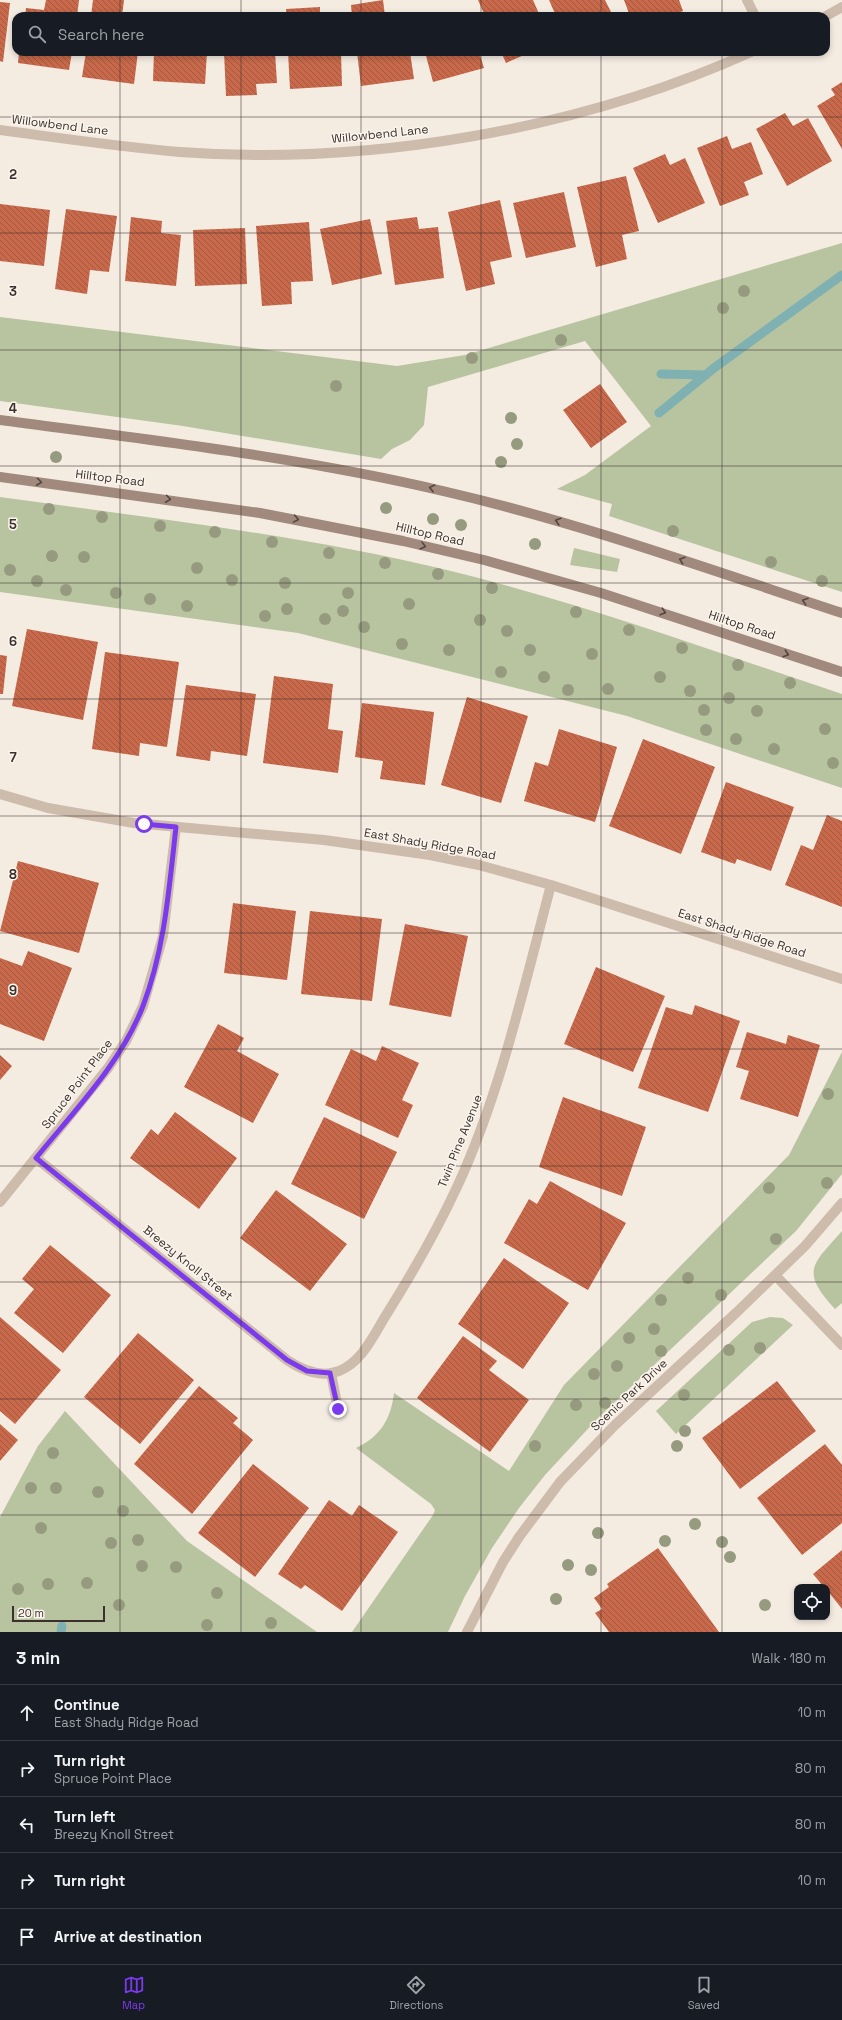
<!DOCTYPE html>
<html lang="en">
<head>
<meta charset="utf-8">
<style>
	:root { --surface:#171b24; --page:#20242c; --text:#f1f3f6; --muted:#9ea1a6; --line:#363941; --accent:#7c3aed }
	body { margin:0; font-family:"Space Grotesk",sans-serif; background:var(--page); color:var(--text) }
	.controls { position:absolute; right:12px; bottom:12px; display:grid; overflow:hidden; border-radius:8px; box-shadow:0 2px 6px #0003 }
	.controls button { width:36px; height:36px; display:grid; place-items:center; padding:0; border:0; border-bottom:1px solid var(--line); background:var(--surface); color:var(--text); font:20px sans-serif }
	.scale { position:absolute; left:12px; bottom:10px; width:93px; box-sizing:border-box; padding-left:4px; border:2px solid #3b302b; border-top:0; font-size:11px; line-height:14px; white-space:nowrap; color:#3b302b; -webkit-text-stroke:3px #fbf5ee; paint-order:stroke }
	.stop { position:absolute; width:12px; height:12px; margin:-9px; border:3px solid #7c3aed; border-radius:50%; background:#fff }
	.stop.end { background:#7c3aed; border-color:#fff; box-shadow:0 1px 4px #0008 }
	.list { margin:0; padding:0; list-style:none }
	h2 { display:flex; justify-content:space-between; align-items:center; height:52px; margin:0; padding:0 16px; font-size:17px }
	h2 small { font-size:13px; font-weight:400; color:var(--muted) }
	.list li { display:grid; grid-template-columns:26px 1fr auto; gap:12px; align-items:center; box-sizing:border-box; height:56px; padding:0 16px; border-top:1px solid var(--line) }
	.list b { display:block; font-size:15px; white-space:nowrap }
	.list p { margin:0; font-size:13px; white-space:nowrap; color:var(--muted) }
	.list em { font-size:13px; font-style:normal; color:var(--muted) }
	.icon { flex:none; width:22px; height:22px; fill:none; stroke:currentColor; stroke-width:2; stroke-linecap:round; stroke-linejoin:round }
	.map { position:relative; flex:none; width:842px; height:1632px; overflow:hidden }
	.search { position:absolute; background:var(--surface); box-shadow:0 2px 6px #0003; left:12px; right:12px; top:12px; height:44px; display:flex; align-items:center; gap:10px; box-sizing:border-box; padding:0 14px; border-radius:12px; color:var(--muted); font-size:15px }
	.sheet { height:332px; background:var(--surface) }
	nav { display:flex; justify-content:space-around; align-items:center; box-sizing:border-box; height:56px; border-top:1px solid var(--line); background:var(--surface); font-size:11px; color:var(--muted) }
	nav a { display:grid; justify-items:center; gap:2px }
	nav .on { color:var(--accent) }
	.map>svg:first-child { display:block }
	.green { fill:#b8c4a0 }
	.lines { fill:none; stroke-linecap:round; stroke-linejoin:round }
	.stream { stroke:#7fb0b2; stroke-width:9 }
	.building { fill:url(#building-back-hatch) }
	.minor { stroke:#cdbbac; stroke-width:10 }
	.secondary { stroke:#a18a7d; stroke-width:10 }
	.tree { fill:#969b7f }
	.oneway { stroke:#544640 }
	.route { stroke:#7c3aed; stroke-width:5 }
	.grid { fill:none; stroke:#3b302b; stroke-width:1; stroke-opacity:0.55 }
	.labels { text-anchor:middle; stroke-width:3; stroke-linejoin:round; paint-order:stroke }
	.street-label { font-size:12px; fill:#3b302b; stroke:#fbf5ee }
	.grid-label { font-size:13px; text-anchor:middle; font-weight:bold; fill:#3b302b; stroke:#fbf5ee; stroke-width:3; stroke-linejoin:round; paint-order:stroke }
</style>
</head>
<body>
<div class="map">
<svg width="842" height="1632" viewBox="0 0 842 1632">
	<defs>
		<pattern id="building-back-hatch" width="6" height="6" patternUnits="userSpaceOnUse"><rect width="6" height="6" fill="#c8694b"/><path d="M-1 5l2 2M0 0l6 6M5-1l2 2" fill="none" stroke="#a4573f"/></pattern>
	</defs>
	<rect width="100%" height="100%" fill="#f4ebe1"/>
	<!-- green -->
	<path class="green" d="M842 243V592L609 516 612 504 557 489 585 475 651 426 585 341 428 387 424 425 410 440 392 449 381 459 183 426 0 401V317L397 366 465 355Z
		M0 497C151 518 303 535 451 571 584 604 713 651 842 694V788L627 716 298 633 0 592Z
		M574 548 620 559 617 572 570 565Z
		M842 1052V1174L796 1231 598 1418 545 1475 519 1508 492 1548 465 1596 448 1632H352L433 1515 435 1510 431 1504 356 1448C380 1437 391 1419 394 1393L509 1471 564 1385 789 1155Z
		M842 1231V1303L835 1309C800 1271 812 1265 842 1231Z
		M770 1317 783 1318 793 1325 676 1434 656 1411 752 1322Z
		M65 1411 187 1541 317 1632H0V1517L38 1446Z"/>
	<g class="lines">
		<!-- stream -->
		<path class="stream" d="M661 374 706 375
			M659 413 714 368 842 275
			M61 1632 62 1626"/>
	</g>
	<!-- building -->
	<path class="building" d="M46 0H79L77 16H25L26 8 44 10Z
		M93 0H124L122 16H91Z
		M383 0 385 16H352L351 5Z
		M478 0H533L540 16H485Z
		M549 0H605L613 16H556Z
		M624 0H679L683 11 671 16H630Z
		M0 2 10 3 3 62 0 61Z
		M320 7V16H287L286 9Z
		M19 52H72L69 70 18 63Z
		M86 52H138L134 84 82 77Z
		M154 52H207L205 84 153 81Z
		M224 52H275L277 83 256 84 257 95 226 96Z
		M288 52H341L342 86 290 89Z
		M357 52H410L414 79 361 86Z
		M425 52H479L484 68 433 82Z
		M501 52H531L506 63Z
		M842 82V149L817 106 835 95 831 89Z
		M785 113 793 126 808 118 832 161 787 186 756 129Z
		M727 136 732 149 751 142 763 174 744 182 749 195 720 206 697 148Z
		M665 154 670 165 685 158 705 203 658 223 633 168Z
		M626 176 639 231 622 235 627 259 596 267 577 187Z
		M564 192 576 247 526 258 513 203Z
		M500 200 512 257 490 262 495 284 466 291 448 212Z
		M0 204 50 210 44 266 0 261Z
		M66 209 117 216 109 272 90 270 87 294 55 289Z
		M131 217 162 221 161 233 181 235 176 286 125 281Z
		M417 217 419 229 438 227 444 278 395 285 386 221Z
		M370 219 382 274 332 285 320 229Z
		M309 222 313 281 291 282 292 304 262 306 256 226Z
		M245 228 247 284 195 286 193 230Z
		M600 384 627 422 591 448 563 410Z
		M27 629 98 642 83 720 12 706Z
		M105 652 179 662 167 747 140 743 139 756 92 749Z
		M0 655 7 656 3 694H0Z
		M274 676 333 684 328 729 343 731 338 773 263 763Z
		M186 685 256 694 247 756 211 751 210 761 176 756Z
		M467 697 528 716 501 803 441 785Z
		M362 703 434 712 425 785 380 779 383 761 355 757Z
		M559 729 617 747 595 822 524 801 535 762 548 766Z
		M643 739 715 767 681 854 609 826Z
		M726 782 794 807 771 871 737 859 735 864 701 852Z
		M827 815 842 821V907L785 885 801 845 813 850Z
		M18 861 99 883 79 953 0 931Z
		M233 903 296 911 287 980 224 973Z
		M310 911 382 919 372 1001 301 994Z
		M405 924 468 936 451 1017 389 1005Z
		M28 951 72 968 44 1041 0 1024V958L22 966Z
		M596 967 665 996 633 1072 564 1044Z
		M695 1005 740 1021 708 1112 638 1088 666 1007 692 1015Z
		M218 1024 244 1038 237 1051 279 1074 253 1123 184 1087Z
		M747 1032 786 1044 788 1035 820 1045 798 1117 740 1099 749 1071 736 1067Z
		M382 1046 419 1063 402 1100 413 1105 398 1138 325 1105 351 1049 376 1061Z
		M0 1055 12 1066 0 1080Z
		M563 1097 646 1127 622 1196 539 1167Z
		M175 1112 237 1158 199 1209 130 1158 151 1129 158 1135Z
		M324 1117 397 1152 364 1219 291 1184Z
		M550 1181 626 1223 588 1290 504 1243 529 1199 537 1204Z
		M276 1190 347 1244 310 1291 240 1238Z
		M50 1245 111 1295 63 1353 14 1313 34 1289 22 1279Z
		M504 1258 569 1303 523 1369 458 1324Z
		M0 1317 61 1370 15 1424 0 1411Z
		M138 1333 194 1380 140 1444 84 1397Z
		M463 1336 497 1361 489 1370 529 1400 490 1452 417 1398Z
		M777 1381 816 1431 740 1489 702 1438Z
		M199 1386 238 1418 233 1423 253 1440 192 1514 134 1464Z
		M0 1424 18 1440 0 1461Z
		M825 1444 842 1465V1523L802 1555 757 1498Z
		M253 1464 309 1508 255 1577 198 1533Z
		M329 1500 352 1516 359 1505 398 1532 342 1611 305 1585 301 1589 278 1574Z
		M658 1548 719 1632H609L595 1613 602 1609 594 1598 609 1587 607 1584Z
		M842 1550V1609L827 1590V1587H824L813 1574Z"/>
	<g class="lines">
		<!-- minor -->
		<path class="minor" d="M747 0 755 16
			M826 16 842 7
			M0 130C60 138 120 147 180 152 367 166 579 130 751 52
			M0 794 48 808 134 823 324 840 430 855 479 865 551 885 842 979
			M36 1158 287 1360C302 1370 321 1378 339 1371 363 1362 375 1332 388 1312 413 1272 437 1230 457 1187 501 1092 524 986 551 885
			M0 1202 108 1068 126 1041 143 1006 163 936 176 827
			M775 1275 842 1345
			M331 1373 338 1409
			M467 1632 503 1562 519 1537 560 1482 615 1425 737 1312 805 1246 842 1203"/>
		<!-- secondary -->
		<path class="secondary" d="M0 420C150 440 300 457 447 492 581 523 711 570 842 613
			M0 477 260 513 403 541 484 560 601 593 842 672"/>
	</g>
	<!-- trees -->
	<g class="tree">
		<circle cx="744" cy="291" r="6"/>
		<circle cx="723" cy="308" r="6"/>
		<circle cx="561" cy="340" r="6"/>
		<circle cx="472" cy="358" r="6"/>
		<circle cx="336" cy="386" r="6"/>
		<circle cx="511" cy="418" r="6"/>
		<circle cx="517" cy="444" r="6"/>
		<circle cx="56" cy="457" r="6"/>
		<circle cx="501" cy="462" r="6"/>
		<circle cx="386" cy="508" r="6"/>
		<circle cx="49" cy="509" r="6"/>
		<circle cx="102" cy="517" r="6"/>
		<circle cx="433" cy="519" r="6"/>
		<circle cx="461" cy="525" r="6"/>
		<circle cx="160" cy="526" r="6"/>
		<circle cx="673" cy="531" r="6"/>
		<circle cx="215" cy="532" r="6"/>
		<circle cx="272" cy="542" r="6"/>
		<circle cx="535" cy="544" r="6"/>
		<circle cx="329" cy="553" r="6"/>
		<circle cx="52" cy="556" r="6"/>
		<circle cx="84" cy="557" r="6"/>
		<circle cx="771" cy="562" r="6"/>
		<circle cx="385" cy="563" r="6"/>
		<circle cx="197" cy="568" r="6"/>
		<circle cx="10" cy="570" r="6"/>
		<circle cx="438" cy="574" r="6"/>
		<circle cx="232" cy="580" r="6"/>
		<circle cx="37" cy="581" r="6"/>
		<circle cx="822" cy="581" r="6"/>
		<circle cx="285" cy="583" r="6"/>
		<circle cx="492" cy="588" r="6"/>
		<circle cx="66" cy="590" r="6"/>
		<circle cx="116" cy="593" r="6"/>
		<circle cx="348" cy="593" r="6"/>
		<circle cx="150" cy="599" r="6"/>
		<circle cx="409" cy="604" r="6"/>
		<circle cx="187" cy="606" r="6"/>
		<circle cx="287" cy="609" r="6"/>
		<circle cx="343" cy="611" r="6"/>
		<circle cx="576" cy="612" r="6"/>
		<circle cx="265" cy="616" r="6"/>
		<circle cx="325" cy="619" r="6"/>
		<circle cx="480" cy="620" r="6"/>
		<circle cx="364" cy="627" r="6"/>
		<circle cx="629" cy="630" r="6"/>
		<circle cx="507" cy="631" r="6"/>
		<circle cx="402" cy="644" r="6"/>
		<circle cx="682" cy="648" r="6"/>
		<circle cx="449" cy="650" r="6"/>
		<circle cx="530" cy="650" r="6"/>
		<circle cx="592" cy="654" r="6"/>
		<circle cx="738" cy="665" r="6"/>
		<circle cx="501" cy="672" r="6"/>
		<circle cx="544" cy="677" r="6"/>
		<circle cx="660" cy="677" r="6"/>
		<circle cx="790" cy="683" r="6"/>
		<circle cx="608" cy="689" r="6"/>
		<circle cx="568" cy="690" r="6"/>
		<circle cx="690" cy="691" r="6"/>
		<circle cx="729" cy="698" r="6"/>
		<circle cx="704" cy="710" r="6"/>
		<circle cx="757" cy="711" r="6"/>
		<circle cx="825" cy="729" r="6"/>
		<circle cx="706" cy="730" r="6"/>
		<circle cx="736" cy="739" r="6"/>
		<circle cx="774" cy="749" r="6"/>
		<circle cx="833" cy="763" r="6"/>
		<circle cx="828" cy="1094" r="6"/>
		<circle cx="827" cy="1183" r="6"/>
		<circle cx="769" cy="1188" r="6"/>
		<circle cx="776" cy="1239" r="6"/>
		<circle cx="688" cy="1278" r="6"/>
		<circle cx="721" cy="1295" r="6"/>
		<circle cx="661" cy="1300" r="6"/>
		<circle cx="654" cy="1329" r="6"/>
		<circle cx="629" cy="1338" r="6"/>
		<circle cx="760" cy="1348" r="6"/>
		<circle cx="729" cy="1350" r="6"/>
		<circle cx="661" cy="1351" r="6"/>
		<circle cx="617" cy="1366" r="6"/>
		<circle cx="594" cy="1374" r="6"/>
		<circle cx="684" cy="1395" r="6"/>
		<circle cx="605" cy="1403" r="6"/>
		<circle cx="576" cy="1405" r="6"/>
		<circle cx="685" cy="1431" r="6"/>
		<circle cx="535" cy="1446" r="6"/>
		<circle cx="677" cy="1446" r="6"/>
		<circle cx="53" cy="1453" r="6"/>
		<circle cx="31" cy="1488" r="6"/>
		<circle cx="56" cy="1488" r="6"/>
		<circle cx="98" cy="1492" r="6"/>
		<circle cx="123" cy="1511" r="6"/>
		<circle cx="695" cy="1524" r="6"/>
		<circle cx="41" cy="1528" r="6"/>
		<circle cx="598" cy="1533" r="6"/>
		<circle cx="138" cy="1540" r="6"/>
		<circle cx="665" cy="1541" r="6"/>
		<circle cx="722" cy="1542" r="6"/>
		<circle cx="111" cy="1543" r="6"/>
		<circle cx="730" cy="1557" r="6"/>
		<circle cx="568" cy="1565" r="6"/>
		<circle cx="142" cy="1566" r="6"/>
		<circle cx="176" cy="1567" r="6"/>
		<circle cx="591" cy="1570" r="6"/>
		<circle cx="87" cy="1583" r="6"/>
		<circle cx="48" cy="1584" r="6"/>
		<circle cx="18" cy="1589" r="6"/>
		<circle cx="217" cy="1593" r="6"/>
		<circle cx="556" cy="1599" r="6"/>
		<circle cx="119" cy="1605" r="6"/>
		<circle cx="765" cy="1605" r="6"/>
		<circle cx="271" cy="1623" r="6"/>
		<circle cx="207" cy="1625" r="6"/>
	</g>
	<!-- one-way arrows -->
	<defs><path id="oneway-chevron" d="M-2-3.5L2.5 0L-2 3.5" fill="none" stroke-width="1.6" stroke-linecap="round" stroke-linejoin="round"/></defs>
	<g class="oneway">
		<use href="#oneway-chevron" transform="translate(39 482) rotate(7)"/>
		<use href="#oneway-chevron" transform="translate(432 488) rotate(-168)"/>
		<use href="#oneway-chevron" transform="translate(168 499) rotate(8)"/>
		<use href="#oneway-chevron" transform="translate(296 519) rotate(10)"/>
		<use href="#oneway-chevron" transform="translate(558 521) rotate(-164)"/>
		<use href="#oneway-chevron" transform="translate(423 546) rotate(14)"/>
		<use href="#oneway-chevron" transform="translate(682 560) rotate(-161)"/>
		<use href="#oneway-chevron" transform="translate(805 601) rotate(-161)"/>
		<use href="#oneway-chevron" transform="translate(663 612) rotate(18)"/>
		<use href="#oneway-chevron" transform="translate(786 654) rotate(18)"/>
	</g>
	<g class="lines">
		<!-- route -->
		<path class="route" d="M144 824 176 827C169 888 165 948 143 1006 121 1063 75 1110 36 1158L287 1360 307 1371 330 1373 338 1409"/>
	</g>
	<!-- grid -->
	<path class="grid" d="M120 0V16M241 0V16M361 0V16M481 0V16M601 0V16M722 0V16M120 52V1632M241 52V1632M361 52V1632M481 52V1632M601 52V1632M722 52V1632M0 117H842M0 233H842M0 350H842M0 466H842M0 583H842M0 699H842M0 816H842M0 933H842M0 1049H842M0 1166H842M0 1282H842M0 1399H842M0 1515H842"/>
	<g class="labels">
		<!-- street labels -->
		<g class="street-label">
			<text transform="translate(60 125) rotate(7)" y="4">Willowbend Lane</text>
			<text transform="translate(380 134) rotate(-6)" y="4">Willowbend Lane</text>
			<text transform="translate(110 478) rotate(7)" y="4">Hilltop Road</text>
			<text transform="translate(430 534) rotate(13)" y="4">Hilltop Road</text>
			<text transform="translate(742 625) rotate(18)" y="4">Hilltop Road</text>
			<text transform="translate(430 844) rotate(10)" y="4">East Shady Ridge Road</text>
			<text transform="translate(742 933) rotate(18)" y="4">East Shady Ridge Road</text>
			<text transform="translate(77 1084) rotate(-53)" y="4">Spruce Point Place</text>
			<text transform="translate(460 1141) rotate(-68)" y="4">Twin Pine Avenue</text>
			<text transform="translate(188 1263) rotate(39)" y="4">Breezy Knoll Street</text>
			<text transform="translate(629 1395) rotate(-43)" y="4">Scenic Park Drive</text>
		</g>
	</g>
	<g class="grid-label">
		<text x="13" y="179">2</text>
		<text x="13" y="296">3</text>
		<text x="13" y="413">4</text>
		<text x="13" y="529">5</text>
		<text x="13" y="646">6</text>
		<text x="13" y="762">7</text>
		<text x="13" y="879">8</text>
		<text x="13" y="995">9</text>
	</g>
</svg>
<div class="controls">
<button><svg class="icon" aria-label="locate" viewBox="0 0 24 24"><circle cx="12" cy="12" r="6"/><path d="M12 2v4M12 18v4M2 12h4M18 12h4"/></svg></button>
</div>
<div class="scale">20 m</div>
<div class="stop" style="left:144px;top:824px"></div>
<div class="stop end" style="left:338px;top:1409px"></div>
<div class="search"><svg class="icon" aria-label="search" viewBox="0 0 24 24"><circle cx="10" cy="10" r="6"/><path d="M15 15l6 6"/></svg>Search here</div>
</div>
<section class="sheet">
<h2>3 min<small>Walk · 180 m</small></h2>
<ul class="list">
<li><svg class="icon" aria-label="ahead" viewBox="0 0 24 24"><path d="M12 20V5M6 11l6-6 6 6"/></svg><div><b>Continue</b><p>East Shady Ridge Road</p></div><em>10 m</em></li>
<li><svg class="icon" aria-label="right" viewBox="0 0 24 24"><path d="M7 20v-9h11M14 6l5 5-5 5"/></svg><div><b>Turn right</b><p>Spruce Point Place</p></div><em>80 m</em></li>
<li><svg class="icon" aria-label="left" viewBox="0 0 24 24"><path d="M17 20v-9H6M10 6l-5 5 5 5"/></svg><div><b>Turn left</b><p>Breezy Knoll Street</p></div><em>80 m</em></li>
<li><svg class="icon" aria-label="right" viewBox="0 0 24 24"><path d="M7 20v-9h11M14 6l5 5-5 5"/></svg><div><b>Turn right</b></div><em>10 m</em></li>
<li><svg class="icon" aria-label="arrive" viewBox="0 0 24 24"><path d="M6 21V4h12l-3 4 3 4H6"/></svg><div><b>Arrive at destination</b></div></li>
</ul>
</section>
<nav>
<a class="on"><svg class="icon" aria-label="map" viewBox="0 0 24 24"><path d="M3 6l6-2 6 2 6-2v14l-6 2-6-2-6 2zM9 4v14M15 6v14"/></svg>Map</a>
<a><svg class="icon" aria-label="directions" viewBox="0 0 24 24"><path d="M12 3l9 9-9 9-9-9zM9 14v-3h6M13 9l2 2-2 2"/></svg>Directions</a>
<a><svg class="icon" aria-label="saved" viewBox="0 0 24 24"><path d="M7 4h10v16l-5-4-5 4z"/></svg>Saved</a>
</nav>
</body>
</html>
